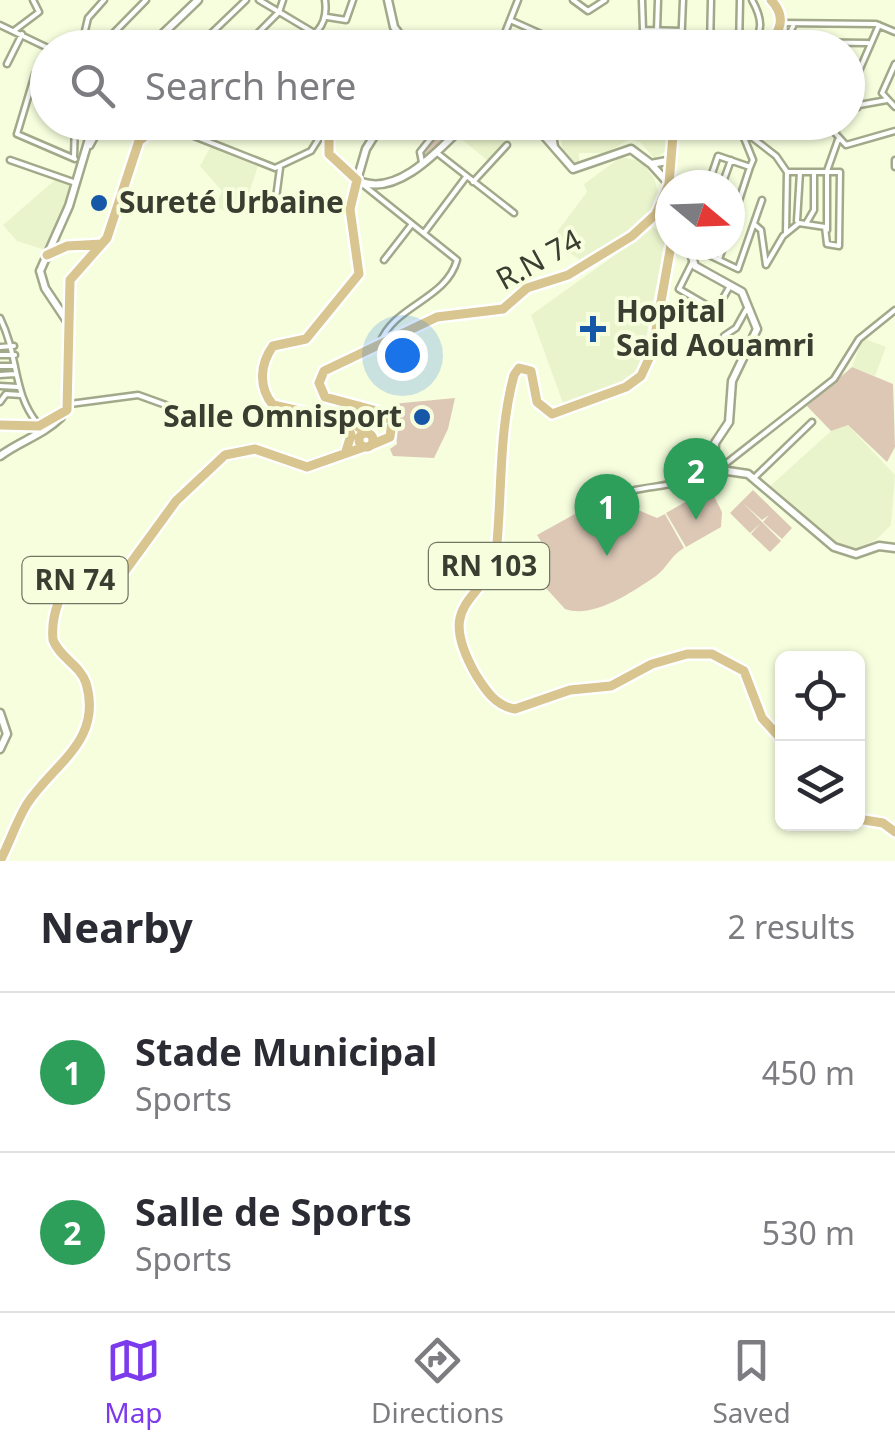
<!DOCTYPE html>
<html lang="en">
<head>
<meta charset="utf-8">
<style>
	:root { --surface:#fff; --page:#f2f2f3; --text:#2b2b33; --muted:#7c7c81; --line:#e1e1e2; --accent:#7c3aed }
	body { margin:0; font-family:"Noto Sans",sans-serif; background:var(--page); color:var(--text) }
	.controls { position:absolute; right:30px; bottom:30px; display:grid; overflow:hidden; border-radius:15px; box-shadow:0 2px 8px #0004 }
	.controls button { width:90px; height:90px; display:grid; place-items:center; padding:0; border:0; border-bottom:2px solid var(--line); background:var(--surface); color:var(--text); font:50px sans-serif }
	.compass { position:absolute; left:655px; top:170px; width:90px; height:90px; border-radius:50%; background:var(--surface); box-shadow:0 2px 8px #0004; rotate:109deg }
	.you { position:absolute; left:402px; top:355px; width:35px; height:35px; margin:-25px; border:8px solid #fff; border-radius:50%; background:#1a73e8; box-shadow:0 0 0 15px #1a73e833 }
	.badge { display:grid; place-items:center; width:65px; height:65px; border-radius:50%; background:var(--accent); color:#fff; font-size:32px; font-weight:700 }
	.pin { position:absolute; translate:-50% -82px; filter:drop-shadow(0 2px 5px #0008) }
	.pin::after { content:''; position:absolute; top:52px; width:35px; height:30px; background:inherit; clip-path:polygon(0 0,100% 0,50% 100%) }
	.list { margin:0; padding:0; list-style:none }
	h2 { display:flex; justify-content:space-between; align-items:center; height:130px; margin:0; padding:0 40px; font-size:42px }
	h2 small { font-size:32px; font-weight:400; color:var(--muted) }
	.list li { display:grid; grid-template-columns:65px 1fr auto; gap:30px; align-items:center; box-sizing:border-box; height:160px; padding:0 40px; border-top:2px solid var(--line) }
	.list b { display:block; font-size:38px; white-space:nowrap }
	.list p { margin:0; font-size:32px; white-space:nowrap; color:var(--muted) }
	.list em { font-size:32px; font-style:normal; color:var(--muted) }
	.icon { flex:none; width:55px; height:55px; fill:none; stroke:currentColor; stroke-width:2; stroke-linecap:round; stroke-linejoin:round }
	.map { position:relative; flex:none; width:895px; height:861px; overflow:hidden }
	.search { position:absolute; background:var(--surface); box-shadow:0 2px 8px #0004; left:30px; right:30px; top:30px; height:110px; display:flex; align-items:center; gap:25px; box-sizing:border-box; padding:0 35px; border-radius:55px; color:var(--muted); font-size:38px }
	.sheet { height:450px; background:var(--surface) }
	nav { display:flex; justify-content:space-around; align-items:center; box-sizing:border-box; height:140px; border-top:2px solid var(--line); background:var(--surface); font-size:28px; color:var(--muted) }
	nav a { display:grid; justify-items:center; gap:5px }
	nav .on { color:var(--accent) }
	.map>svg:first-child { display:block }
	.built { fill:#eaf4cc }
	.green { fill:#ddc8b6 }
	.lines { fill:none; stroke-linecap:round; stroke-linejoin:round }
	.minor-casing { stroke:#a2a98a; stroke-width:9 }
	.tertiary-casing { stroke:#a2a98a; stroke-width:11 }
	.primary-casing { stroke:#fff; stroke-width:14 }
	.minor { stroke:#fff; stroke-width:4 }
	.tertiary { stroke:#fff; stroke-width:6 }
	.primary { stroke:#d8c58f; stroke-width:9 }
	.poi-dot { fill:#1757a7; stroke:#f6fede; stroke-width:4 }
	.labels { text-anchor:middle; stroke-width:8; stroke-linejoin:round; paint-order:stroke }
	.shield { fill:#f6fede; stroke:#727764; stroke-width:2.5 }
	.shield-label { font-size:28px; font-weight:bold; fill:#3a3d30 }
	.poi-label { font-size:30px; font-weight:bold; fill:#3a3d30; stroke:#f6fede; text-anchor:start }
	.street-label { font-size:30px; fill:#3a3d30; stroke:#f6fede }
</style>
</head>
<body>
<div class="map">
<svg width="895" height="861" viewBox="0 0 895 861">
	<rect width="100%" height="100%" fill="#f6fede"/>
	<!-- built -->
	<path class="built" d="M474 123 513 129 488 161 459 137Z
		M558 123H661L668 133 667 151 654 158 640 142 629 139 607 153H579V167L564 155Z
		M211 146 258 166 249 193 241 192 230 214 215 206 222 191 200 166Z
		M621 157 641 161 654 178 659 195 655 206 636 228 583 262 551 240 587 192 584 184Z
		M56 179 71 183 69 195 45 250 17 241 3 225Z
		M654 227 666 238 642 358 631 379 564 406 531 315Z
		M863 338 886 347 875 376 852 367Z
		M847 424 895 475 891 525 876 540 853 550 840 547 768 488 831 431Z"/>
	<!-- green -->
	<path class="green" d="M446 123H462L426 156 422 152Z
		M852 367 893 384 895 447 887 462 848 425 831 431 807 406Z
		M455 398 448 429 434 458 393 456 390 449 397 444 392 404Z
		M622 488 631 507 657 518 665 514 684 548C670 556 668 567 656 576 632 592 594 619 565 609L544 586V563H537L538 551 544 546 537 535Z
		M710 488 722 512 721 527 686 547 666 513Z
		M753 490 792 528 782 539 763 522 769 515 762 520 743 503 781 541 770 552 751 534 760 524 750 533 730 513Z"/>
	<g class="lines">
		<defs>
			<path id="minor" d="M259 0 316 34
				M573 0 588 11 605 0
				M642 0 643 30 649 48
				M327 17 346 20 353 0
				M510 20 548 37 557 48
				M781 23 876 24 895 32
				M0 25 48 48
				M15 30 39 12 33 0
				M643 30 682 31
				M657 30 658 0
				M788 42 868 43
				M81 48 88 18 104 0
				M99 48 146 0
				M196 48 246 0
				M243 48 279 12 283 0
				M291 48C313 37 329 28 325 0
				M499 48 518 0
				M681 48 683 0
				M710 48 711 0
				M739 48 740 0
				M748 48C765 33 762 18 752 0
				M783 48 794 24
				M48 53 35 74 17 134 75 159
				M7 64 22 34
				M895 64 882 93 895 107
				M848 107 887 100
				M858 107 859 71 879 25
				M183 122 194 136 275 168 311 151 323 132 354 122
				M551 122 555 147
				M744 122 740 128 753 160 750 167
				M758 122 778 125
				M836 122V134L846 145 895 131
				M740 128 776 156 787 172
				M140 137 144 122
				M90 146 103 122
				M436 152 514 213
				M74 157 75 122
				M10 160 73 182
				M895 160V167
				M422 162 420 152 444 122
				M473 182 507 145
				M361 183 457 260C446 300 394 305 380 343
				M708 185 718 156 750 167 730 228
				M722 185 731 160
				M243 195 269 201 276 198 280 168
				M797 221 800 172
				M807 222 814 210V174
				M754 224 761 230 766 265 783 236 799 223 825 227 827 244 839 246 840 172H787L786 233
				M827 230V171L838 140
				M424 233 466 177
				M705 245 711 256 738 269 762 200
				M719 259 724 245
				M384 260 412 224
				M692 263 679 289 713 309
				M700 316 719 305 730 286
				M0 318C19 356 12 393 38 424
				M724 336 736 328 746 310
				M0 347 14 346
				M0 355H15
				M0 366H15
				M0 375 15 374
				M0 386 18 387
				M0 402 6 394 21 395
				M70 404 138 395 174 408
				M719 469 834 379 859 339 895 310
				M754 478 812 422
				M605 505C613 501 625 492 635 490 663 484 690 487 711 461"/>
			<path id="tertiary" d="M388 0 394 27 410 48
				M148 48 198 0
				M383 122 366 149 357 180C396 200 441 148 467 122
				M508 122 539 130 573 169 631 149 651 164
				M669 184 651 164 672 160
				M688 245 695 266 742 292 757 329 732 381 729 422 715 443 714 469 748 474 834 547 856 554 879 546 895 548
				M67 321 45 288 40 271 69 206 94 122
				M0 456C20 441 43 435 61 417
				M0 713 7 734 0 749"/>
			<path id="primary" d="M764 48C781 33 787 17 771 0
				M329 122V154L357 180 350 209 359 274 306 339 273 346C260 364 258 387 273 405L353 423 367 433
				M671 245 652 352 641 376 626 387 552 414 537 402 531 371 519 368 514 375C499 430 502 487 497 543 492 605 430 594 476 675 486 691 496 706 515 709L570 690 611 686 652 664 687 654H712L744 671 762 718 782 740
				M47 255 67 246 102 244
				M0 425 39 426 67 410 70 280 107 238 139 141 163 122
				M359 440a7 7 0 1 1 14 0a7 7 0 1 1-14 0Z
				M371 445 390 437 392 421 377 411 325 397 319 383 324 371 437 317 503 309 527 288 568 275 632 236 656 214 669 184 674 122
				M346 451 351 435 347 424
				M858 819 883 823 895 832
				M0 861C10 842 16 822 27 804 54 763 103 741 86 683 80 665 60 658 53 640 51 619 59 582 84 577 98 573 110 577 125 571L176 501 225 455 255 449 307 467 364 447"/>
		</defs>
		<!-- minor casing -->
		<use href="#minor" class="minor-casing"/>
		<!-- tertiary casing -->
		<use href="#tertiary" class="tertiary-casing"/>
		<!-- primary casing -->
		<use href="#primary" class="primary-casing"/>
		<!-- minor -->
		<use href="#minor" class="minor"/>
		<!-- tertiary -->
		<use href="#tertiary" class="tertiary"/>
		<!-- primary -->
		<use href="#primary" class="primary"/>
	</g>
	<!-- markers -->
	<g class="poi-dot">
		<circle cx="99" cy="203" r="10"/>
		<path d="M588 314h10v10h10v10h-10v10h-10v-10h-10v-10h10z"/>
		<circle cx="422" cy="417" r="10"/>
	</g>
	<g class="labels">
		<!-- shield labels -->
		<g class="shield">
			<rect x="429" y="543" width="120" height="46" rx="8"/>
			<rect x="22.5" y="557" width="105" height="46" rx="8"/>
		</g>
		<g class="shield-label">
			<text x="489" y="576">RN 103</text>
			<text x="75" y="590">RN 74</text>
		</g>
		<!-- poi labels -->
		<g class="poi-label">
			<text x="119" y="213">Sureté Urbaine</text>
			<text x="616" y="322">Hopital<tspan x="616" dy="34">Said Aouamri</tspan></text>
			<text x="402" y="427" text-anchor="end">Salle Omnisport</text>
		</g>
		<!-- street labels -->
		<g class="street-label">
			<text transform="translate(539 260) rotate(-29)" y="10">R.N 74</text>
		</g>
	</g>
</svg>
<div class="controls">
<button><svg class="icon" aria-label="locate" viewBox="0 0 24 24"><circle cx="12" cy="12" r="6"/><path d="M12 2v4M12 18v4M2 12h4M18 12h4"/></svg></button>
<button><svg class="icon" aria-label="layers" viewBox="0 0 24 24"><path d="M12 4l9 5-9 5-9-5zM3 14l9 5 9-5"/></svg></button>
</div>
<svg class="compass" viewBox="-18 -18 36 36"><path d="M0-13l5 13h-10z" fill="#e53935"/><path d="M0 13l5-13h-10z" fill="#7c7c81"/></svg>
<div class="you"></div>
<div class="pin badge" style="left:607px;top:556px;background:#2e9e5b">1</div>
<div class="pin badge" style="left:696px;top:520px;background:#2e9e5b">2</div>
<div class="search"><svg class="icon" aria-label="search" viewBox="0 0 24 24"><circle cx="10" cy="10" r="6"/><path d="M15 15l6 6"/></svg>Search here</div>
</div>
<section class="sheet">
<h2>Nearby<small>2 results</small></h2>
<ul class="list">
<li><span class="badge" style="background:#2e9e5b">1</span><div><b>Stade Municipal</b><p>Sports</p></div><em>450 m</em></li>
<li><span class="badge" style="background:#2e9e5b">2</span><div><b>Salle de Sports</b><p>Sports</p></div><em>530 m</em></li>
</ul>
</section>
<nav>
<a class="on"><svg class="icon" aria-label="map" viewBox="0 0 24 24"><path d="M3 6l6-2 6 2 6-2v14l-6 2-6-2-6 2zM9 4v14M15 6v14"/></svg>Map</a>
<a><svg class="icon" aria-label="directions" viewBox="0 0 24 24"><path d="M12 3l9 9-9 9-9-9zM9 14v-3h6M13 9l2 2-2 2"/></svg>Directions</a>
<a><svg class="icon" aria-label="saved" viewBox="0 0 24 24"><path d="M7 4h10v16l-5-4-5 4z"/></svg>Saved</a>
</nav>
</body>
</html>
